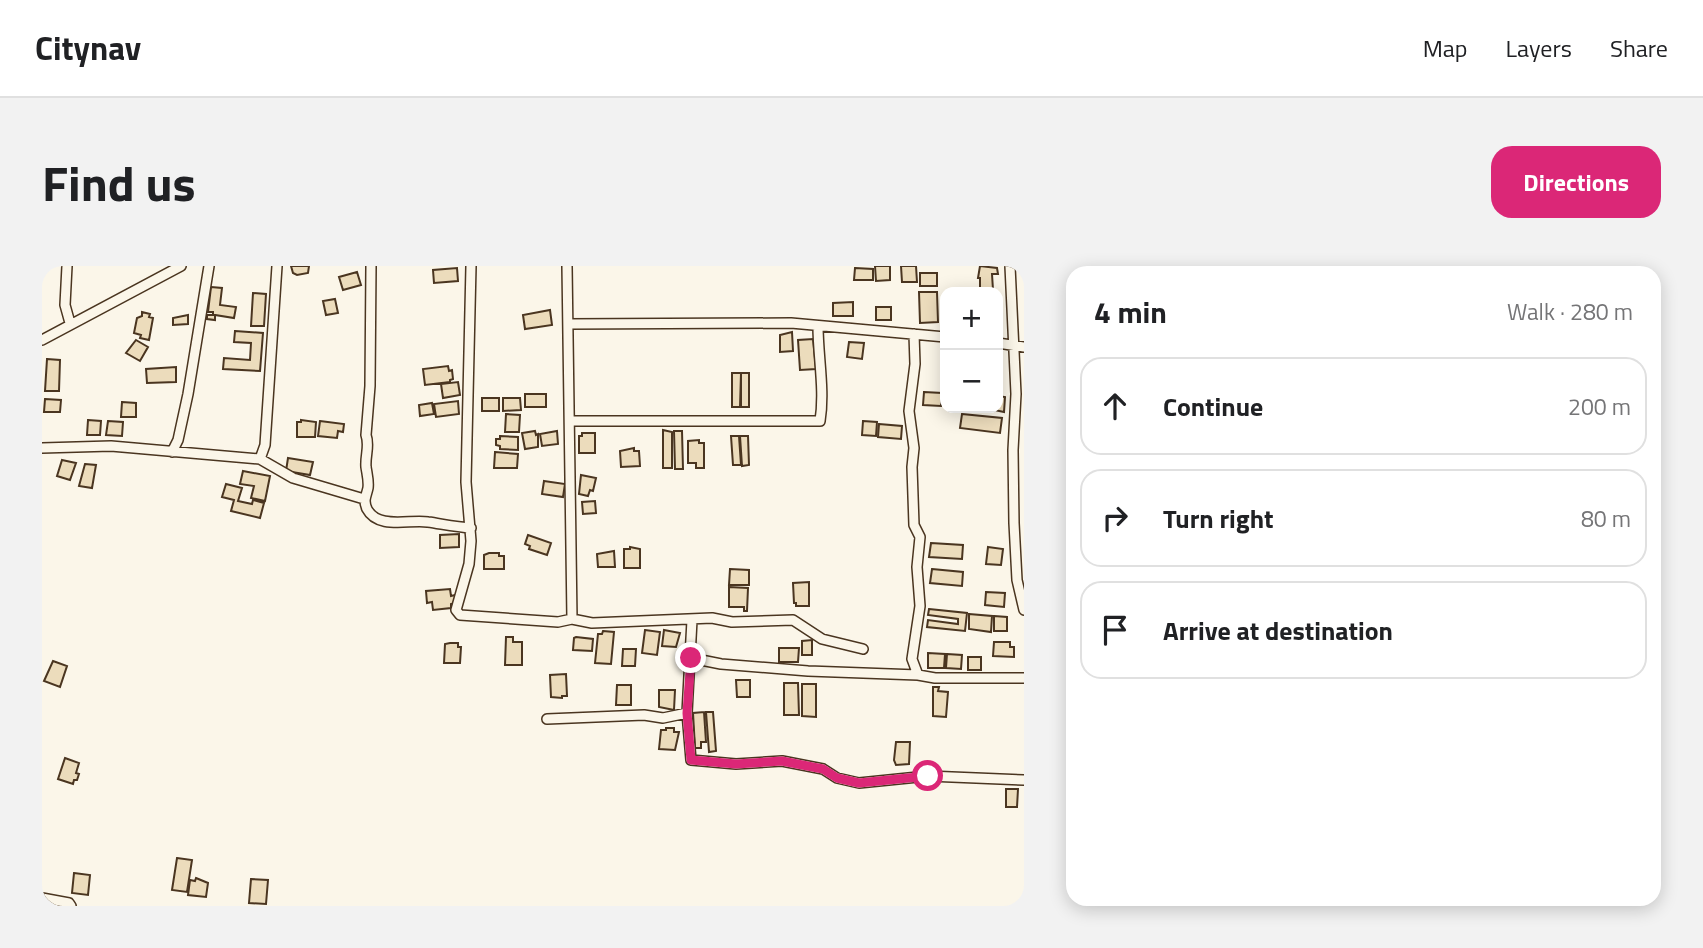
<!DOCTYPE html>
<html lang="en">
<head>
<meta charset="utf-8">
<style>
	:root { --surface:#fff; --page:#f2f2f2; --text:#202124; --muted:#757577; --line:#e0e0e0; --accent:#db2777 }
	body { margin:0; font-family:"Titillium Web",sans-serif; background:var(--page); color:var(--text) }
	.controls { position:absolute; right:21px; top:21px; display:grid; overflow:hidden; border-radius:14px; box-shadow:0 4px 18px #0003 }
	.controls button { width:63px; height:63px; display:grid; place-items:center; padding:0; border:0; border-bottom:2px solid var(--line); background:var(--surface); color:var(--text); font:35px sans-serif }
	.stop { position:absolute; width:21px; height:21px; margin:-16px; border:5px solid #db2777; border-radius:50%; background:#fff }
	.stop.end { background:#db2777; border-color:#fff; box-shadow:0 2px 7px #0008 }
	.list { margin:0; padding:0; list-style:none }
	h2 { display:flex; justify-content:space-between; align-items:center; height:91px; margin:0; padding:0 28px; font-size:30px }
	h2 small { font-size:23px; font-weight:400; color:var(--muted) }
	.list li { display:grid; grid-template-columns:46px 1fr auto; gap:21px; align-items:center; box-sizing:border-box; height:98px; margin:0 14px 14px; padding:0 14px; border:2px solid var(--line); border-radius:21px }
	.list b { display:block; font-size:26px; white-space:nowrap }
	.list em { font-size:23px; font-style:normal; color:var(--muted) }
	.icon { flex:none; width:38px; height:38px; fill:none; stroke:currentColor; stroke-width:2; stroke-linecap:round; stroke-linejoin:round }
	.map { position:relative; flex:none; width:982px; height:640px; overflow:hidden; border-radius:21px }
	header { display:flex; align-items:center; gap:42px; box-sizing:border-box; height:98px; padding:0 35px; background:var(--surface); border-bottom:2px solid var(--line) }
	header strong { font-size:33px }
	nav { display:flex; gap:38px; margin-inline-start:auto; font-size:24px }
	.intro { display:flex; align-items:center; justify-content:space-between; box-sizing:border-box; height:168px; padding:0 42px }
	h1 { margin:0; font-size:49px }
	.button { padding:18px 32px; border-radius:21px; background:var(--accent); color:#fff; font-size:24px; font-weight:700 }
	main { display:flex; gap:42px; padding:0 42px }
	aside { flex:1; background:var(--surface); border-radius:21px; box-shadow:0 4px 18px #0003 }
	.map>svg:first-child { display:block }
	.building { fill:#ecdcbc; stroke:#4a3520; stroke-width:2 }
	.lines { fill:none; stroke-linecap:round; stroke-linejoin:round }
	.minor-casing { stroke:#4a3520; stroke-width:12 }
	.minor { stroke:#fbf6e9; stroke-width:9 }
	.route { stroke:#db2777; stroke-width:9 }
</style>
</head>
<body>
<header>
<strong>Citynav</strong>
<nav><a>Map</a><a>Layers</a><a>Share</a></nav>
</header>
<div class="intro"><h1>Find us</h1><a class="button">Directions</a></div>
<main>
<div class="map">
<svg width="982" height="640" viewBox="0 0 982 640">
	<rect width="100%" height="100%" fill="#fbf6e9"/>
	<!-- building -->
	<path class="building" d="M249 0H267L266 7 255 9 251 7Z
		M833 0H848V14L834 15Z
		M859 0H874L875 16H860Z
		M938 0 955 2 956 8H950L951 24H938V12H936Z
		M415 2 416 15 392 17 391 4Z
		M813 2 831 3V14H812Z
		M315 6 319 19 301 24 297 11Z
		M878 7H895V20H878Z
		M169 21 180 22 178 39 194 41 192 52 173 49V54L165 53V49H171V46H166Z
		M877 26H895L896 56 878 57Z
		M211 27 224 28 222 60H209Z
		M293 33 296 47 284 49 281 35Z
		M811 36V50H791V37Z
		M834 41H849V54H834Z
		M508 44 510 59 483 63 481 49Z
		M100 46 108 48 107 51 111 52 107 74 98 72 99 69 92 67 95 52 100 50Z
		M146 49V58L131 59V52Z
		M193 65 221 67 218 105 181 103 182 92 208 94 209 77 192 76Z
		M750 66 751 85 738 86V69Z
		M771 73 774 103 758 104 756 74Z
		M94 74 106 81 98 95 84 87Z
		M807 76 822 77 820 93 805 91Z
		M5 93 18 94 17 125H3Z
		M406 100 407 105 410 104 411 113 408 114V116L383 119 381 103Z
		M134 101V116L105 117 104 103Z
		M690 107H699L698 141H690Z
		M699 107H707V141H699Z
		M416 116 418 129 401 132 399 118Z
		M882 126 900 127 899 140 881 139Z
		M483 128H504V141H483Z
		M956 130 963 131 962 146 943 142H956Z
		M440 132H457V145H440Z
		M461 132H478L479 144 461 145Z
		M3 133 19 134 18 146H2Z
		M416 135 417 148 394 151 392 138Z
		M80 136 94 137V151H79Z
		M390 137 392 148 378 150 377 139Z
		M464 148 478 149 477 166H463Z
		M920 148 960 152 958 167 918 162Z
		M46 154 59 155 58 169H45Z
		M259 154 274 156 273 171H255V156H259Z
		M66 155 81 156 80 170 64 169Z
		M278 155 302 158 301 166 296 165 295 172 276 170Z
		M821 155 835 156 834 170 820 169Z
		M837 158 860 160 859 173 836 171Z
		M621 164 630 166V202H621Z
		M493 165 494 169 496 168V181L483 183 480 167Z
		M515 165 516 178 500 180 498 168Z
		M632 165H640L641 203H633Z
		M540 167H553V187H537V170H540Z
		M458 170 476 171V184L458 183V180L454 179V173H458Z
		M689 170H697L699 199H691Z
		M698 170H706L707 199 700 200Z
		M657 174V177H662V202H654V197H646V175Z
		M592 182V185H597L598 200 579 201 578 185Z
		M453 186 476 188 475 202H452Z
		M246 192 271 196 268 209 244 205Z
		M20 194 34 197 28 214 15 210Z
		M43 198 54 199 50 222 37 220Z
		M201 205 228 210 223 235 209 232 212 220 198 218Z
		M539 209 554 212 551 225 548 224 546 230 537 228Z
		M502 215 523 218 521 231 500 228Z
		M184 218 200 222 196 235 210 238 211 234 222 237 218 252 189 245 192 234 180 231Z
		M553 235 554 247 541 248 540 236Z
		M417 268V281L398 282V269Z
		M486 269 509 277 505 289 487 283 488 280 483 278Z
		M889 277 921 279 920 293 887 291Z
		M588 281 598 283V302H582V283H588Z
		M946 281 961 283 959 299 944 298Z
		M572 285 573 301H556L555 288Z
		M447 287H457V290H462V303H442V289Z
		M688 303 707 304V319H687Z
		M890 303 921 306 920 320 888 317Z
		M767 316V340H754V337H752L751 317Z
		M687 321 706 322 705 345H702V341H687Z
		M408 323 409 330 413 329 414 337 409 338V342L391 344 390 336 385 337 384 325Z
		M944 326 963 327 962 341 943 339Z
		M887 343 925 347 923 365 885 361 886 354 916 358V353L886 349Z
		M927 348 950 350 949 366 927 363Z
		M952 350 965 351V365H952Z
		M603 364 618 366 615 389 600 387Z
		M622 364 638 367 634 381 620 380Z
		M561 365 572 366 569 398 553 397 556 368H560Z
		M464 371H471V376H480V399H463Z
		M534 371 551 373 550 385 531 384 532 372Z
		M770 374V389H760V375Z
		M952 376H968V381H972V391L951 390Z
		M408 377H416V381H419L418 397H402L403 378Z
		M737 382H757L756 396H737Z
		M581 383H594L593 400H580Z
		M886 387 903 388 902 402H886Z
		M905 388 920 389 919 403 904 402Z
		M926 391H939V404H926Z
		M11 395 25 400 18 421 2 415Z
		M524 408 525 430H520V432L509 431 508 409Z
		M694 414H708V431H695Z
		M742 417H756L757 449H742Z
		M760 418H774V451L760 450Z
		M575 419H589V439H574Z
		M891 421H897L896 425 906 426 904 451 891 450Z
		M617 424H633L632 444 617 441Z
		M662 446 664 476H659V482H653L651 447Z
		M664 446H671L674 485 667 486Z
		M624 462H632V466H637L633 484 617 483 619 464H624Z
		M854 476H868L867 498 854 499 852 494Z
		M23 492 37 497 34 507 37 508 35 514H32L31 518 16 513Z
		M964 523H976L975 541H964Z
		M135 592 150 594 145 626 130 624Z
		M32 607 48 609 46 629 30 627Z
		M154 612 166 617 164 631 146 629 148 614 153 615Z
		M209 613 226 614 224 638 207 637Z"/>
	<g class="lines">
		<defs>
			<path id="minor" d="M25 0 23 39 28 57
				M329 0 328 120 324 169C328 180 323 189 324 201 325 208 327 215 326 222 324 231 321 234 325 243 336 264 368 253 386 256 400 258 414 261 429 262
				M429 0 424 216 429 275 427 298 414 344 418 349 516 356 530 353 550 357 670 352 690 356 751 354 780 373 821 383
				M525 0 530 353
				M968 0 974 128 971 184 972 257 975 314 982 344
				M527 58 749 57 903 71
				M872 68 873 98 867 145 872 182 870 201 872 259 878 271 875 301 878 340 870 393 876 409
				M0 74 139 0
				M956 77 982 81
				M529 155H778C783 124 776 91 776 60
				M0 182 69 180 218 193 251 212 322 233
				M130 186 136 174 146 128 167 0
				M218 193 223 179 235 0
				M650 354 645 447 649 494 694 498 740 495 781 503 795 512 817 517 886 510 982 514
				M649 392 679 398 766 405 876 409 893 412H982
				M505 453 602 449 621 452 645 447
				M0 632 27 637 29 640"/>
		</defs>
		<!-- minor casing -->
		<use href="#minor" class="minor-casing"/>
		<!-- minor -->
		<use href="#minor" class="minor"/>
	</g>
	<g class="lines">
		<!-- route -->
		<path class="route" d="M649 392 645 447 649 494 694 498 740 495 781 503 795 512 817 517 886 510"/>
	</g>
</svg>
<div class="controls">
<button>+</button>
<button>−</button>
</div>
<div class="stop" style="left:886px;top:510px"></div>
<div class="stop end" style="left:649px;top:392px"></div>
</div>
<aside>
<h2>4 min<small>Walk · 280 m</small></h2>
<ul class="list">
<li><svg class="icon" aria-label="ahead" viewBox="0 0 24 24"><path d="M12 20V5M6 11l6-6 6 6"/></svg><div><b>Continue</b></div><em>200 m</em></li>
<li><svg class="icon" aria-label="right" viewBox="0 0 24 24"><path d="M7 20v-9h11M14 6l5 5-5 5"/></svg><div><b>Turn right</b></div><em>80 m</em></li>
<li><svg class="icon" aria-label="arrive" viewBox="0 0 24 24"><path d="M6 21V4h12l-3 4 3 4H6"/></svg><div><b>Arrive at destination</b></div></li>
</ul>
</aside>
</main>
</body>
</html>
